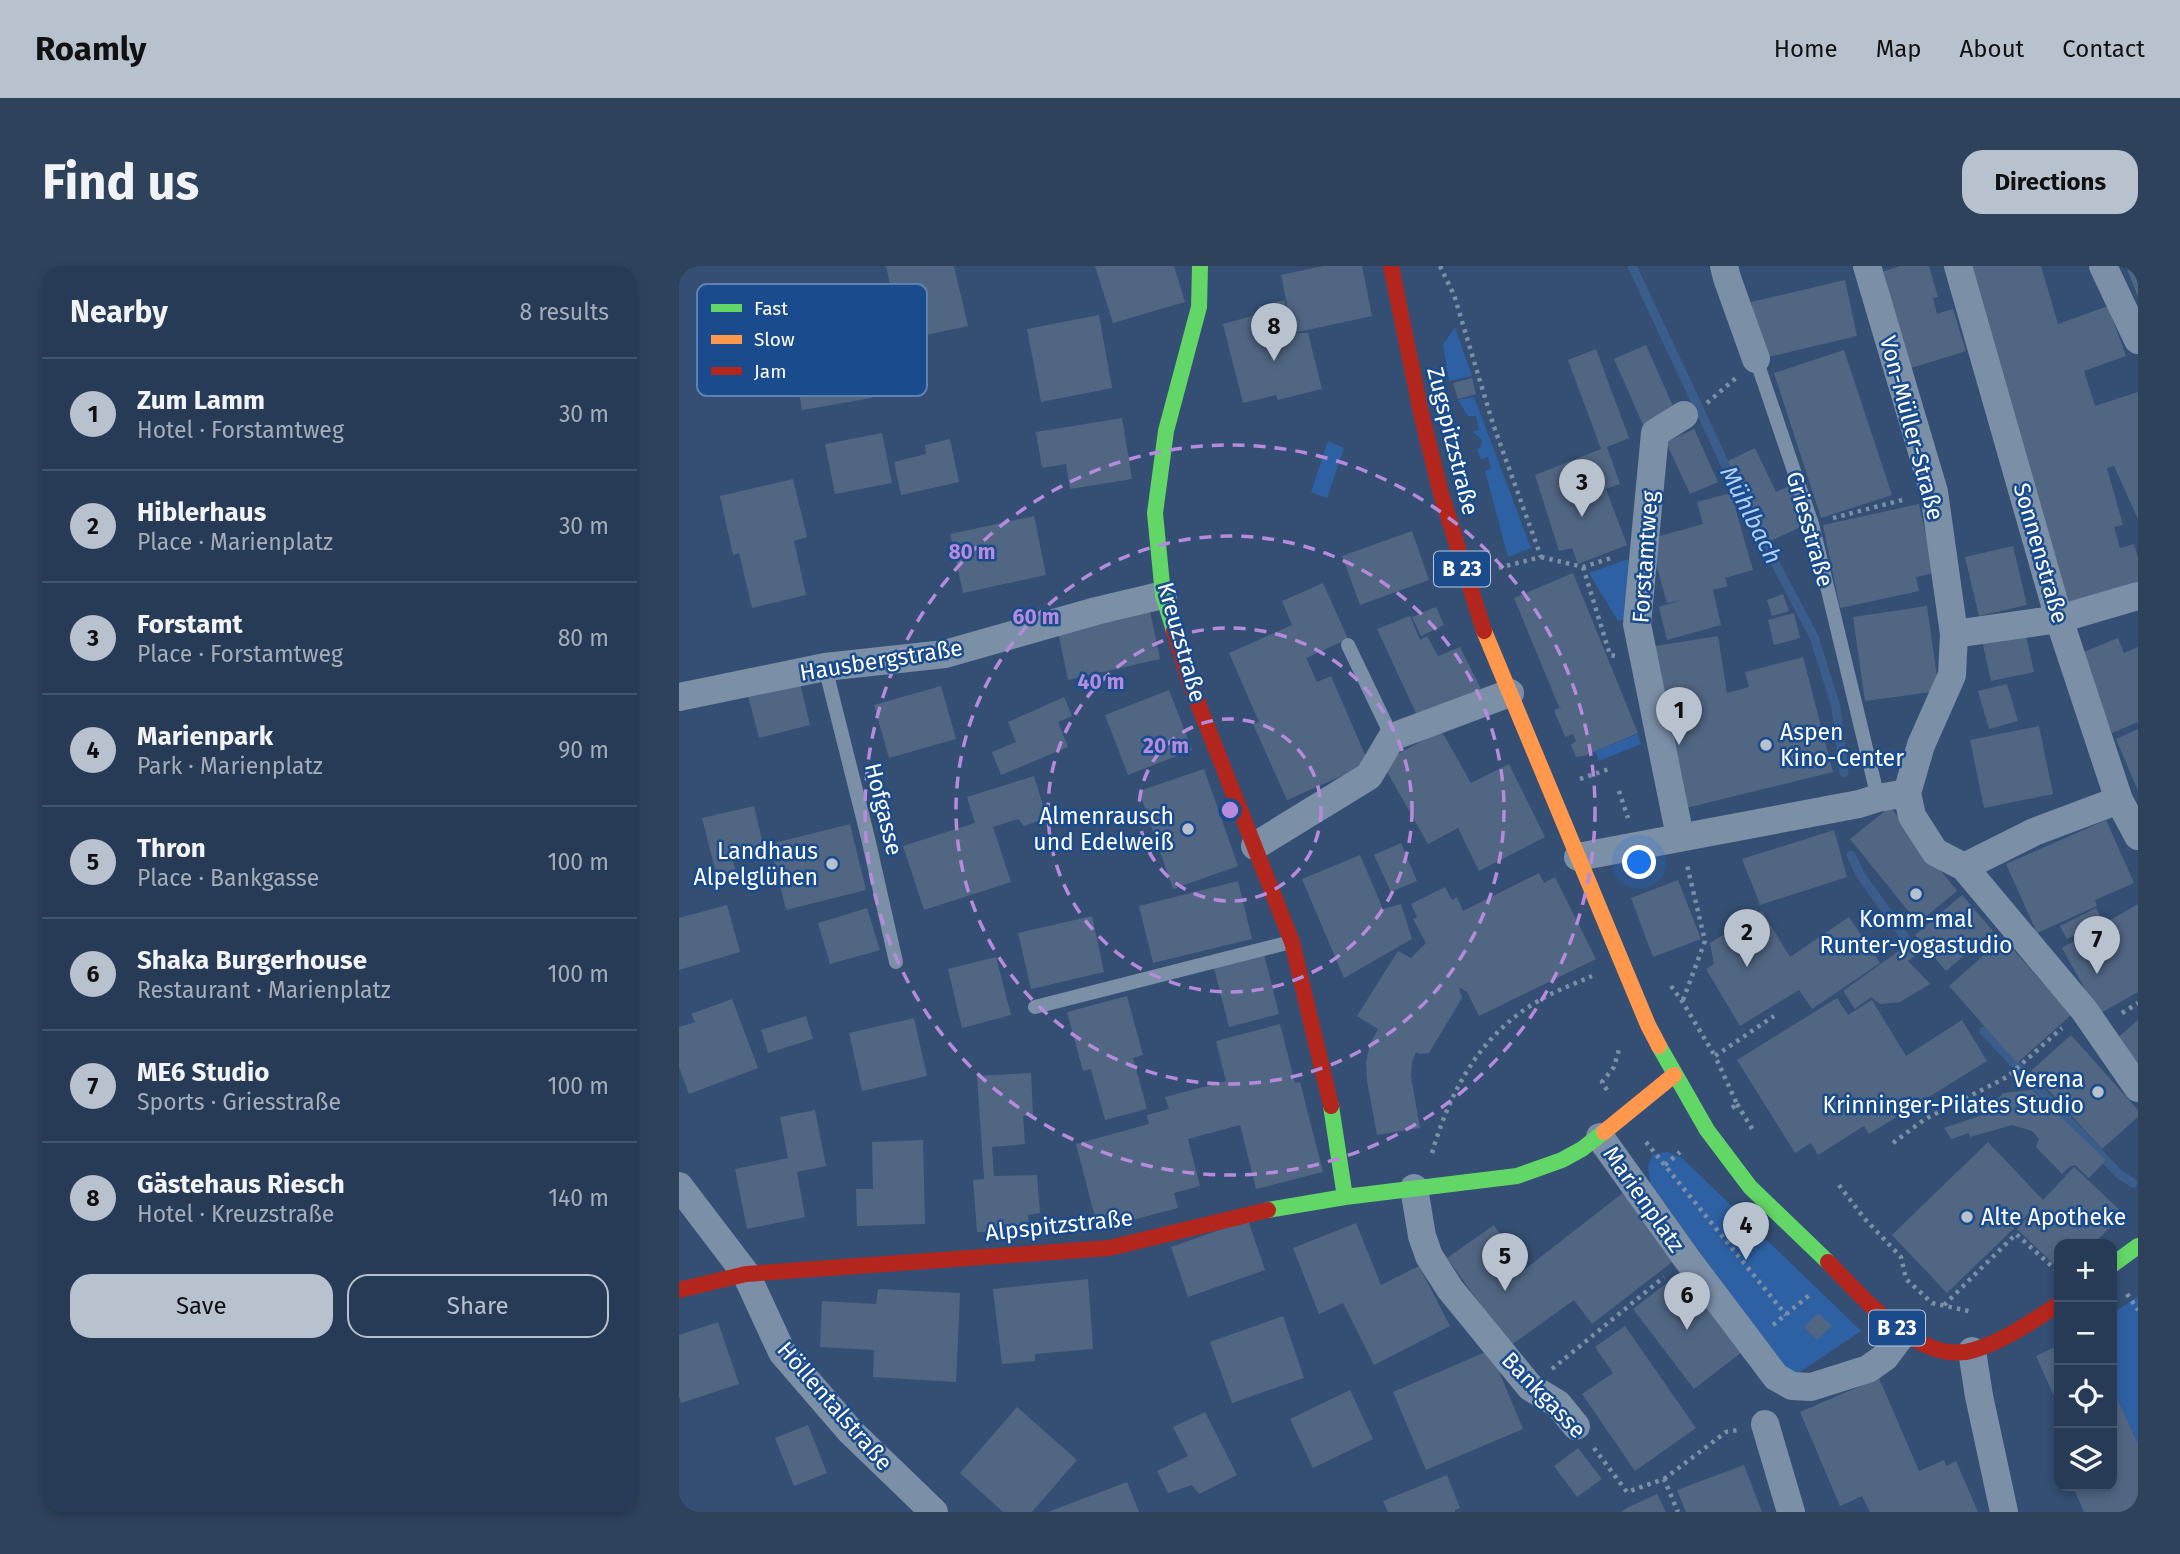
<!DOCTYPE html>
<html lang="en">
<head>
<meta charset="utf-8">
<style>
	:root { --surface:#273b56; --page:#2f425c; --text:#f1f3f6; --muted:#a4adb9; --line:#43556c; --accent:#b8c1ce }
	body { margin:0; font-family:"Fira Sans",sans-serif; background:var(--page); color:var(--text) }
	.controls { position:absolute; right:21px; bottom:21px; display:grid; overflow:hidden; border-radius:14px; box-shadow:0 4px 10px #0003 }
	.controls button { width:63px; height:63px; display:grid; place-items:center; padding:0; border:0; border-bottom:2px solid var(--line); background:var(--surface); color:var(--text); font:35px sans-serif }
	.you { position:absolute; left:961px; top:597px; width:24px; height:24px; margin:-18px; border:5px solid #fff; border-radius:50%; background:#1a73e8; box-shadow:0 0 0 10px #1a73e833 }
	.badge { display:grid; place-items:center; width:46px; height:46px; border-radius:50%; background:var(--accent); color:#111; font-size:23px; font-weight:700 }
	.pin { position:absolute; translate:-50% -58px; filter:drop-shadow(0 2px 4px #0008) }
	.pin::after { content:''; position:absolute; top:37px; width:24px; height:21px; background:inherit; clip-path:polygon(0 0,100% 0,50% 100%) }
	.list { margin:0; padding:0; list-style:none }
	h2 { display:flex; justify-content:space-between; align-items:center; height:91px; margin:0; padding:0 28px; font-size:30px }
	h2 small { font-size:23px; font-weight:400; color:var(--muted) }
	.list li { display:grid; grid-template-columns:46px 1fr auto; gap:21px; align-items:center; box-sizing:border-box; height:112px; padding:0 28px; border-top:2px solid var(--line) }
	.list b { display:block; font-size:26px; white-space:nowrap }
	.list p { margin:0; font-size:23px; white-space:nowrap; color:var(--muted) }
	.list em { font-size:23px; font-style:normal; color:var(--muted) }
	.actions { display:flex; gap:14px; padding:21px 28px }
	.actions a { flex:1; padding:16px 0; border:2px solid var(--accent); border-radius:21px; text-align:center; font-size:24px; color:var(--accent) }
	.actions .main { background:var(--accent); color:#111 }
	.icon { flex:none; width:38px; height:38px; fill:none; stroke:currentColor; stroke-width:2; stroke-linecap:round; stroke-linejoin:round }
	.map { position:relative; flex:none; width:1459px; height:1246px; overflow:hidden; border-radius:21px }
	header { display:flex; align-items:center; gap:42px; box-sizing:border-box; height:98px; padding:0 35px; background:var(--accent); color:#111 }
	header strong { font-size:33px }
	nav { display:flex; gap:38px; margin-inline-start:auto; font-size:24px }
	.intro { display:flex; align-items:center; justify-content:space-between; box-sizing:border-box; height:168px; padding:0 42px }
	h1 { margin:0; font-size:49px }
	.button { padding:18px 32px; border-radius:21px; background:var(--accent); color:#111; font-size:24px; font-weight:700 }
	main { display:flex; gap:42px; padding:0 42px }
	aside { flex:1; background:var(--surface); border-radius:21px; box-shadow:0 4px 10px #0003 }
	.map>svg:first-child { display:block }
	.green { fill:#2e61a3 }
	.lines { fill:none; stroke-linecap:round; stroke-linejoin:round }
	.stream { stroke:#3a5d8c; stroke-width:9 }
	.building { fill:#516683 }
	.path { stroke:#7b8fa7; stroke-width:4.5; stroke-dasharray:3.5 5; stroke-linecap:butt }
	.lane { stroke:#7b8fa7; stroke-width:14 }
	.street { stroke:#7b8fa7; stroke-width:28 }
	.fast { stroke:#63d668; stroke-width:16 }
	.slow { stroke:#ff974d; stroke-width:16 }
	.jam { stroke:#b3261e; stroke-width:16 }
	.ring { fill:none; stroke:#b68bdc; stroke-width:3.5; stroke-dasharray:12 9 }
	.poi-dot { fill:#b8c1ce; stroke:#1a4b8d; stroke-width:2.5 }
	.labels { text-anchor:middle; stroke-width:5; stroke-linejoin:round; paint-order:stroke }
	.shield { fill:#1a4b8d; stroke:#bac9dd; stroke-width:2 }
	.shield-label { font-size:21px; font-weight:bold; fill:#fff }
	.street-label { font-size:23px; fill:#fff; stroke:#1a4b8d }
	.poi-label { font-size:23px; fill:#fff; stroke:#1a4b8d; text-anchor:end }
	.water-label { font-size:24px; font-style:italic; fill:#b2d0f5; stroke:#1a4b8d }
	.key { fill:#1a4b8d; stroke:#5f81af; stroke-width:2 }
	.key-label { font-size:19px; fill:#fff }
	.centre { fill:#b68bdc; stroke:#1a4b8d; stroke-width:3.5 }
	.ring-label { font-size:21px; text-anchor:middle; font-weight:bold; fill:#b68bdc; stroke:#1a4b8d; stroke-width:5; stroke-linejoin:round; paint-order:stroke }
</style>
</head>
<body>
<header>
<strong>Roamly</strong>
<nav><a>Home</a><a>Map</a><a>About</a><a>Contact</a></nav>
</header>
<div class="intro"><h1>Find us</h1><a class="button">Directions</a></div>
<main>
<aside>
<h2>Nearby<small>8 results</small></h2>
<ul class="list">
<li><span class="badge">1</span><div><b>Zum Lamm</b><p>Hotel · Forstamtweg</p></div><em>30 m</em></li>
<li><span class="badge">2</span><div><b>Hiblerhaus</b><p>Place · Marienplatz</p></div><em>30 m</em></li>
<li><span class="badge">3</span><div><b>Forstamt</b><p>Place · Forstamtweg</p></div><em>80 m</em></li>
<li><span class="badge">4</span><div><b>Marienpark</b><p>Park · Marienplatz</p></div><em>90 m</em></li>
<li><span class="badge">5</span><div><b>Thron</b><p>Place · Bankgasse</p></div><em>100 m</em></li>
<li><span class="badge">6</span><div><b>Shaka Burgerhouse</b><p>Restaurant · Marienplatz</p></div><em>100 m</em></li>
<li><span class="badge">7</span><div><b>ME6 Studio</b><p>Sports · Griesstraße</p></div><em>100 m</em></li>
<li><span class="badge">8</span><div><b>Gästehaus Riesch</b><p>Hotel · Kreuzstraße</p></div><em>140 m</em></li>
</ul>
<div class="actions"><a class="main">Save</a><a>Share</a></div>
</aside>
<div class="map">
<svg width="1459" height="1246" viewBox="0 0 1459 1246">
	<rect width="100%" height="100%" fill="#344f73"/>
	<!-- green -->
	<path class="green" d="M776 61 793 110 770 115 764 79Z
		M795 131 852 282 829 291 806 205 812 203 809 191 802 193 798 184 802 181 803 174 794 166 800 164 797 150H789L779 134Z
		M649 175 665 182 648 232 632 226Z
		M949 293 954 352 939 355 910 307Z
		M959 468 962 478 920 495 916 485Z
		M989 886 1003 892 1182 1065 1112 1112 972 919 969 901 974 888Z
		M1459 1030V1178L1433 1119V1048Z"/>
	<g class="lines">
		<!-- stream -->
		<path class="stream" d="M953 0 1061 230 1135 371 1157 441 1165 507
			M1172 589 1181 608 1227 673
			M1305 765 1440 908 1454 917"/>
	</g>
	<!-- building -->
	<path class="building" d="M207 0H275L289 60 223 74Z
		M416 0H495L506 36 434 57Z
		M644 0H683L693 50 614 67H629L643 123 599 134 597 129 564 137 544 58 581 48 579 41 605 34 611 54 602 9Z
		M1221 0H1250L1259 31 1254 32 1258 48 1274 43 1287 85 1229 103 1203 6Z
		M1289 0H1362L1379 58 1429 40 1447 90 1405 105 1416 140 1459 126V253L1435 200 1428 202 1444 259 1435 261 1441 282 1455 278 1459 292V320L1386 341Z
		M1447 0H1459V31Z
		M1166 14 1178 70 1085 92 1072 36Z
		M176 29 193 132 123 144 106 41Z
		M420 49 433 122 362 136 348 63Z
		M967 79 997 147 965 161 935 93Z
		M917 83 950 172 928 181 941 218 927 223 948 279 899 298 893 282 880 285 856 209 922 183 889 94Z
		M1165 84 1213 229 1142 252 1095 107Z
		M793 112 797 128 779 133 774 117Z
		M443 152 453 213 391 223 387 198 363 202 357 166Z
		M1015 163 1039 216 1011 228 987 176Z
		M203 167 213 217 156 228 146 178Z
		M271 173 280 216 222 229 215 196 247 188 246 179Z
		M1076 182 1097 226 1112 219 1130 257 1087 277 1049 195Z
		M114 213 128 271 115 275 127 329 73 342 60 287 54 289 41 230Z
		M1052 227 1074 304 1046 312 1049 320 1034 324 1042 359 988 374 980 341 1002 334 988 337 970 273 1024 258 1018 236Z
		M1240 238 1255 307 1237 311 1240 325 1161 342 1144 259Z
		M355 250 367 309 284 327 271 268Z
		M733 265 750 314 681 339 663 290Z
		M1334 280 1348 339 1300 350 1286 291Z
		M894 307 959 467 905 490 897 491 892 479 897 475 894 468 886 471 875 444 883 441H880L835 332Z
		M644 317 669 373 627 392 638 416 652 410 690 498 608 534 574 458 580 456 550 387 613 359 603 335Z
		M1104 328 1110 345 1093 350 1088 334Z
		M470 340 481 393 389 414 378 361Z
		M1248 340 1260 425 1186 435 1174 351Z
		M757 341 765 359 742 370 733 351Z
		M1115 347 1121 372 1095 379 1089 354Z
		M731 350 741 374 748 370 759 390 781 381 804 427 742 458 698 363Z
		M1345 361 1355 406 1312 415 1302 370Z
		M1039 370 1048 427 1070 421 1066 406 1124 391 1154 506 1003 543 976 380Z
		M1439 372 1445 387 1459 381V456L1433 467 1400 388Z
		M120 413 131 459 80 472 68 426Z
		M1328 418 1339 455 1310 463 1299 425Z
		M262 420 277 473 210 492 195 439Z
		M490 424 513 484 449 509 426 449Z
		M385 431 393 450 379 456 389 481 322 509 313 486 337 476 329 456Z
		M1360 460 1374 528 1305 542 1291 474Z
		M1459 463V525L1437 473Z
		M762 464 792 517 830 498 866 571 800 605 779 562 749 578 703 497Z
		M525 503 559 600 494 623 460 525Z
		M355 510 368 552 345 560 339 553 314 561 332 616 245 644 224 580 296 557 288 531Z
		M75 540 85 583 53 591 58 610 39 615 23 552Z
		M1211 541 1278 625 1239 657 1171 573Z
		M1427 554 1455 617 1416 634 1418 640 1358 667 1327 598Z
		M171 558 187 624 107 644 91 578Z
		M1155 564 1168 611 1081 639 1063 593Z
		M722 577 738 615 712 626 695 589Z
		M681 589 704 643 722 638 733 673 665 712 623 613Z
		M860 607 865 617 876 611 917 693 800 750 788 726 780 721 783 732 750 787 741 788 737 786 733 796 732 810 741 862 698 869 688 815 687 796 691 778 699 763 678 750 719 685 732 692 747 677 734 653 738 651 732 638 766 621 773 634 778 631 784 645Z
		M999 614 1022 673 974 691 952 632Z
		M559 615 573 673 474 697 460 640Z
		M1283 629 1314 665 1267 705 1236 669Z
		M1459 638V726L1420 748 1383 682Z
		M48 639 61 686 0 704V652Z
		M188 642 201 684 151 698 139 657Z
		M1417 642 1424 656 1388 673 1381 660Z
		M1083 645 1111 691 1170 651 1201 697 1133 743 1120 724 1061 760 1027 703 1035 698 1031 677Z
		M413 650 425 706 352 723 339 667Z
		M1324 672 1392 749 1338 797 1270 720Z
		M1235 674 1243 685 1229 695 1251 718 1221 736 1201 738 1192 731 1176 743 1164 725Z
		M585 688 600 748 550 761 535 702Z
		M317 691 332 749 283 762 269 703Z
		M448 730 464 789 454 792 468 843 426 854 412 803 404 805 388 746Z
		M1158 732 1169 749 1193 734 1227 790 1283 754 1308 795 1190 868 1185 860 1139 889 1132 877 1116 887 1058 794Z
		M53 733 79 802 10 828 0 801V761L16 756 12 748Z
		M127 750 134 773 89 787 82 764Z
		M235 752 248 810 183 825 170 767Z
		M1459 754V800L1437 773Z
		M601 758 616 817 621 816 644 906 577 923 561 859 509 873 521 920 495 927 499 942 419 963 397 878 470 858 468 849 490 843 486 831 547 815 537 775Z
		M1392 769 1459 844V851L1423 883 1352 805Z
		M352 807 354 849 344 850 346 878 313 881 315 910 358 909 361 947 349 949 350 965 298 966 294 914 305 913 298 810Z
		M1353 824 1427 894 1410 912 1396 899 1390 901 1383 908 1357 881 1360 873 1353 865 1333 859 1291 871 1290 867 1272 873 1265 862 1306 848 1324 827Z
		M136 844 147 900 118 906 126 951 68 963 56 903 109 892 101 851Z
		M244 874 246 958 178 960 177 923H194L193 876Z
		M1309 876 1364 934 1395 901 1444 947 1415 978H1380V1003L1338 963 1360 938 1268 1027 1213 969Z
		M945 926 997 993 913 1058 895 1034 831 1080 768 992 815 959 845 1004Z
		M569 954 586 1004 509 1031 492 981Z
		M677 957 702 1019 740 1000 771 1060 695 1099 664 1037 640 1048 614 982Z
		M1002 1006 1063 1086 1015 1123 954 1043Z
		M409 1013 414 1083 356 1088V1095L323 1098 314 1023Z
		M199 1023 281 1027 277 1116 194 1111 195 1084 141 1081 143 1035 197 1038Z
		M1139 1047 1153 1060 1138 1074 1125 1061Z
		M604 1050 625 1112 553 1137 531 1076Z
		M39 1056 60 1118 2 1137 0 1130V1069Z
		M946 1060 1017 1162 956 1205 903 1128 934 1107 916 1081Z
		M1380 1079V1141L1357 1090Z
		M811 1084 844 1163 747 1204 714 1126Z
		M1200 1112 1240 1205 1265 1194 1267 1200 1277 1195 1299 1246H1191L1183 1230 1161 1240 1121 1146Z
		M1433 1120 1459 1178V1246H1405L1394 1221 1433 1220Z
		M671 1124 694 1173 634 1202 611 1153Z
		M338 1141 398 1194 353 1246H324L281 1207Z
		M526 1146 558 1209 520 1228 513 1219 489 1227 478 1205 509 1190 494 1161Z
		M129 1159 148 1207 115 1220 96 1172Z
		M899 1182 923 1213 898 1231 875 1200Z
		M1065 1199 1083 1246H1007L998 1224Z
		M768 1209 781 1242 776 1244V1246H709L704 1235Z
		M448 1216 460 1246H369Z
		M978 1228 987 1246H942L948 1242Z"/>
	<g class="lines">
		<!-- path -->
		<path class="path" d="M761 0 775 29 814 158 862 291 819 302
			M1028 137 1058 111
			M1154 252 1227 233
			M862 291 904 301 935 291
			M904 301 931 389 936 390
			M901 513 930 503
			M940 525 949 552
			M992 720 1003 735 1036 790
			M1004 734 1026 675 1008 599
			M1443 747 1459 737
			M928 824 923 816 935 801 941 780
			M1058 838 1074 864
			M1053 842 1058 838 1036 790 1095 750
			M967 876 1107 1049
			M1214 877 1246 853 1328 811 1383 762
			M753 887C771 825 801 769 859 735 876 725 895 718 913 710
			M986 899 1001 886
			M1160 919 1185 952 1222 991 1227 1013 1253 1037 1294 1046
			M1448 1028 1459 1044
			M1265 1039 1337 968 1377 1004
			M1094 1059 1133 1027
			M873 1103 985 1011
			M915 1182 948 1226 985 1213 999 1246
			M985 1213 1047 1166 1059 1164"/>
		<!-- lane -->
		<path class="lane" d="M1077 93 1133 258 1199 532
			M669 379 713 471
			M146 401 189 572 217 696
			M356 741 612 676"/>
		<!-- street -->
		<path class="street" d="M1045 0 1048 12 1077 93
			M1188 0 1255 226 1275 368 1273 409 1242 479 1228 527 1233 550 1256 586 1285 601 1405 744 1459 822
			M1279 0 1380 353 1440 534 1459 570
			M1424 0 1459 74
			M1275 368 1380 353 1459 330
			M0 431 146 401 266 388 417 345 484 329
			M1001 571 958 358 976 167 1005 149
			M576 580 690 510 713 471 831 427
			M899 591 1180 538 1199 532 1228 527
			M1285 601 1355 566 1440 534
			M921 871 1008 993 1097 1111 1113 1120 1132 1121 1189 1103 1206 1091 1224 1067
			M0 920 67 1008 103 1086 172 1166 255 1246
			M735 922 743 970 750 990 771 1023 851 1121 879 1138 897 1160
			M1293 1085 1300 1130 1325 1246
			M1086 1158 1112 1246"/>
		<!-- fast -->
		<path class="fast" d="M495 365 484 329 476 247 487 165 520 41 521 0
			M980 780 1028 864 1071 921 1149 996
			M652 840 666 931
			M589 944 666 931 838 910 883 894 903 883 925 866
			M1433 999 1459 980"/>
		<!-- slow -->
		<path class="slow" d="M805 365 969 759 980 780
			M925 866 995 809"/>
		<!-- jam -->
		<path class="jam" d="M712 0 742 147 762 228 805 365
			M495 365 509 412 613 676 652 840
			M1149 996C1183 1030 1241 1101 1295 1084 1326 1075 1353 1055 1380 1038
			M0 1024 67 1008 430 982 589 944"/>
	</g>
	<!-- distance rings -->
	<g class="ring">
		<circle cx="551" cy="544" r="91"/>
		<circle cx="551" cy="544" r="182"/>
		<circle cx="551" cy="544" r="274"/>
		<circle cx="551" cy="544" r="365"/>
	</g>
	<!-- markers -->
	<g class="poi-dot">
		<circle cx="1087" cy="479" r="7"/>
		<circle cx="509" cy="563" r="7"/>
		<circle cx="153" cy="598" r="7"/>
		<circle cx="1237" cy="628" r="7"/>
		<circle cx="1419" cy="826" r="7"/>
		<circle cx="1288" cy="951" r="7"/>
	</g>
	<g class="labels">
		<!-- shield labels -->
		<g class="shield">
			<rect x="755" y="285.5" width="56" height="35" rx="5"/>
			<rect x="1190" y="1044.5" width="56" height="35" rx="5"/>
		</g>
		<g class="shield-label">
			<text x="783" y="310">B 23</text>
			<text x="1218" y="1069">B 23</text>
		</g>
		<!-- street labels -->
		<g class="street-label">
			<text transform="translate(1233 162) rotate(75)" y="8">Von-Müller-Straße</text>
			<text transform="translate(774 175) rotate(76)" y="8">Zugspitzstraße</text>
			<text transform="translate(1131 263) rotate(74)" y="8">Griesstraße</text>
			<text transform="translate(1362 287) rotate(74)" y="8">Sonnenstraße</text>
			<text transform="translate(966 291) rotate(-86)" y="8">Forstamtweg</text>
			<text transform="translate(503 376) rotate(74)" y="8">Kreuzstraße</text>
			<text transform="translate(202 394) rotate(-9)" y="8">Hausbergstraße</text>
			<text transform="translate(205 543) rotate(76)" y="8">Hofgasse</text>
			<text transform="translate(965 933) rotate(55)" y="8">Marienplatz</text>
			<text transform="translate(380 959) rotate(-6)" y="8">Alpspitzstraße</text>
			<text transform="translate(865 1129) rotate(46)" y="8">Bankgasse</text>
			<text transform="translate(156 1140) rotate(49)" y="8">Höllentalstraße</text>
		</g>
		<!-- poi labels -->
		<g class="poi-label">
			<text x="1101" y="474" text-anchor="start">Aspen<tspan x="1101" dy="26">Kino-Center</tspan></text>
			<text x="495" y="558">Almenrausch<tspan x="495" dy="26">und Edelweiß</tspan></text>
			<text x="139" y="593">Landhaus<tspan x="139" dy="26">Alpelglühen</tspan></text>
			<text x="1237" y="661" text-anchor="middle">Komm-mal<tspan x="1237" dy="26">Runter-yogastudio</tspan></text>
			<text x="1405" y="821">Verena<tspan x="1405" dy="26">Krinninger-Pilates Studio</tspan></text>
			<text x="1302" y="959" text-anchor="start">Alte Apotheke</text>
		</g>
		<!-- water labels -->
		<g class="water-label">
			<text transform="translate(1072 249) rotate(63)" y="8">Mühlbach</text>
		</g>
	</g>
	<!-- legend -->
	<rect x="18" y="18" width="230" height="112" rx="10" class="key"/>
	<rect x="32" y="38" width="31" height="8" fill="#63d668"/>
	<rect x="32" y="69" width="31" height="9" fill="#ff974d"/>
	<rect x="32" y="101" width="31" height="8" fill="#b3261e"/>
	<g class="key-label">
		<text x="75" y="49">Fast</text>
		<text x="75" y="80">Slow</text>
		<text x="75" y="112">Jam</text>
	</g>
	<circle cx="551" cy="544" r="10" class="centre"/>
	<g class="ring-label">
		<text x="293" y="293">80 m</text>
		<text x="357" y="358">60 m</text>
		<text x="422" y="423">40 m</text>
		<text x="487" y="487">20 m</text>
	</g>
</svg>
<div class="controls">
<button>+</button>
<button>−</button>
<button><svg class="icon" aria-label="locate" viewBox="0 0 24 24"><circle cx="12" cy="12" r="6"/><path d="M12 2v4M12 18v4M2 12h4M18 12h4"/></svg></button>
<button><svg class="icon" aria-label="layers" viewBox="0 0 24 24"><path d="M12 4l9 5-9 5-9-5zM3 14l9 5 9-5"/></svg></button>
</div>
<div class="you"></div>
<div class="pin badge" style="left:1000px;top:479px">1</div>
<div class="pin badge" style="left:1068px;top:701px">2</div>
<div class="pin badge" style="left:903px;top:251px">3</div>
<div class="pin badge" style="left:1067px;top:994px">4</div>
<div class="pin badge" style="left:826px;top:1025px">5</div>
<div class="pin badge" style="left:1008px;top:1064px">6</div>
<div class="pin badge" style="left:1418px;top:708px">7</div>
<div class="pin badge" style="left:595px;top:95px">8</div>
</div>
</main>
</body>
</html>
